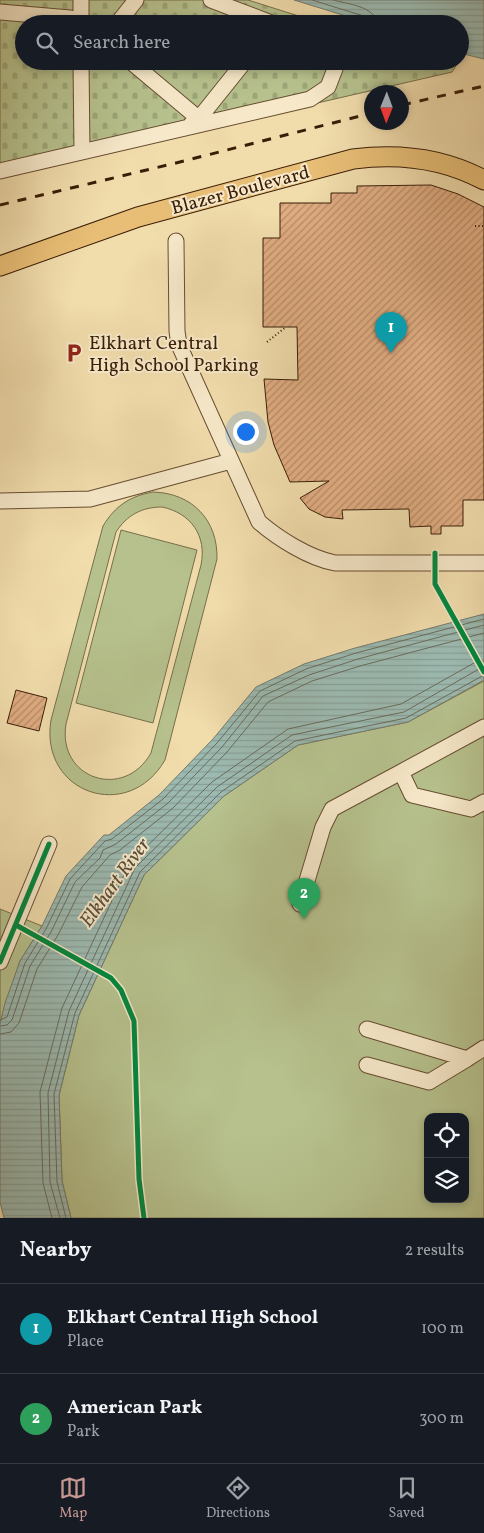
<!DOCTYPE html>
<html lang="en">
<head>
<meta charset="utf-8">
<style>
	:root { --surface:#171b24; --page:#20242c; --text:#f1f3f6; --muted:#9ea1a6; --line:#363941; --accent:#c59692 }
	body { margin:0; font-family:Vollkorn,serif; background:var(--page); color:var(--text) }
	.controls { position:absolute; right:15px; bottom:15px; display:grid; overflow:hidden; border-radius:10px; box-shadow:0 2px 8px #0003 }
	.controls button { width:45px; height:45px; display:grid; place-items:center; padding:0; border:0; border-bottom:1px solid var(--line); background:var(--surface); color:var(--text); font:25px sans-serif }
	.compass { position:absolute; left:364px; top:85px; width:45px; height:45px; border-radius:50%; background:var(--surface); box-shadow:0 2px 8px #0003; rotate:181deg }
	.you { position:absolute; left:245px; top:431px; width:18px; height:18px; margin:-12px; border:4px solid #fff; border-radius:50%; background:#1a73e8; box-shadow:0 0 0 8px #1a73e833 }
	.badge { display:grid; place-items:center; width:32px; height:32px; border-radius:50%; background:var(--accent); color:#fff; font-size:16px; font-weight:700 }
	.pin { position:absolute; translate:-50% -41px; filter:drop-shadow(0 1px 2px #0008) }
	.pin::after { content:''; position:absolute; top:26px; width:18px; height:15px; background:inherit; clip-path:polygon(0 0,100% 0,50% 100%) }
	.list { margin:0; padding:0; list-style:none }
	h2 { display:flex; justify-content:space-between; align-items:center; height:65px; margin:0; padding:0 20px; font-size:21px }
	h2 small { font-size:16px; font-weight:400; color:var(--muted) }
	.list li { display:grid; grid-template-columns:32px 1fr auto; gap:15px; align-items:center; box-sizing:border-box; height:90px; padding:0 20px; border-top:1px solid var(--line) }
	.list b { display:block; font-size:19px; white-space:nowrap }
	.list p { margin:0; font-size:16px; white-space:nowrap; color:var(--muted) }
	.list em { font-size:16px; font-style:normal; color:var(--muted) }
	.icon { flex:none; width:28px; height:28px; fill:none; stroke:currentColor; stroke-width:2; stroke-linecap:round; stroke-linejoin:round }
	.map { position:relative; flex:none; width:484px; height:1218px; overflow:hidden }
	.search { position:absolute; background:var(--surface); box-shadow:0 2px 8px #0003; left:15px; right:15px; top:15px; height:55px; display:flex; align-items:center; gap:12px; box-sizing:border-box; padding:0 18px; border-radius:28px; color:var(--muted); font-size:19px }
	.sheet { height:245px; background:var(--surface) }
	nav { display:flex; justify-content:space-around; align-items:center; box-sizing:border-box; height:70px; border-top:1px solid var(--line); background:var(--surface); font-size:14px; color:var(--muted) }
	nav a { display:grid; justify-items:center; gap:2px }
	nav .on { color:var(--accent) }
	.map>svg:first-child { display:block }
	.green { fill:#b6c18d; stroke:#786f4a; fill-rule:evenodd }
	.cemetery { fill:url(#cemetery-stones); stroke:#786f4a }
	.water { fill:url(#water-rules); stroke:#747b6d }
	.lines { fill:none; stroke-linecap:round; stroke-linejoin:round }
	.shore { stroke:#6a6c5c; stroke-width:1 }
	.building { fill:url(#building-hatch); stroke:#391d07 }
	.minor-casing { stroke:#674d30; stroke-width:17 }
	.major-casing { stroke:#391d07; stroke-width:21 }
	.path { stroke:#391d07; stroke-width:2; stroke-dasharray:1 2.5; stroke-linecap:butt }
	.minor { stroke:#f6e8c9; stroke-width:15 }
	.major { stroke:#e8be76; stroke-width:19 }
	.rail { stroke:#391d07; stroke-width:3; stroke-dasharray:9 9; stroke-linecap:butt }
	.cycleway-casing { stroke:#f6e8c9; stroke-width:8 }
	.cycleway { stroke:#00873e; stroke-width:5 }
	.labels { text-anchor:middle; stroke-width:4; stroke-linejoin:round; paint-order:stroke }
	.street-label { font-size:19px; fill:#391d07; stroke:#f6e8c9 }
	.poi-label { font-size:19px; fill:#391d07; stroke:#f6e8c9; text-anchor:start }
	.water-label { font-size:20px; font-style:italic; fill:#574c3a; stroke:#f6e8c9 }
</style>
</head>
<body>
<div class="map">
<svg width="484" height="1218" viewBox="0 0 484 1218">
	<defs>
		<pattern id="cemetery-stones" width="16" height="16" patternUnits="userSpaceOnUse" patternTransform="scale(1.25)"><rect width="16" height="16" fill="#b6c18d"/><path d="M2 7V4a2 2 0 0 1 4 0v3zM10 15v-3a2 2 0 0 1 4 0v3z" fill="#9da578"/></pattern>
		<pattern id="water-rules" width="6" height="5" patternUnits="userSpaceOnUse" patternTransform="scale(1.25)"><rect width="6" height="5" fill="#9cbab1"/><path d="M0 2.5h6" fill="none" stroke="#879f97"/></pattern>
		<pattern id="building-hatch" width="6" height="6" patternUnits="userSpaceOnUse" patternTransform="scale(1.25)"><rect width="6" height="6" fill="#e0ac81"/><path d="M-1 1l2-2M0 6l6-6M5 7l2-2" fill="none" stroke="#b78b68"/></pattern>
	</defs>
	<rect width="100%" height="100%" fill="#f1dcac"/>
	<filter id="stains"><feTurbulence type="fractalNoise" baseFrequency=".004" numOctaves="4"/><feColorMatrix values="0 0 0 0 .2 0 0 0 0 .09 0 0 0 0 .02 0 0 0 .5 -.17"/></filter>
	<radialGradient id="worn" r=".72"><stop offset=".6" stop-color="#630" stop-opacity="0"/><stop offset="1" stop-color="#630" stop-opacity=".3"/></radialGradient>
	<!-- green -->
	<path class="green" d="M153 492C192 493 218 520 217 559L165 760C128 824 39 793 51 720L103 526C115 506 130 496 153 492ZM162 507C191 513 207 536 201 565L151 753C124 801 57 779 66 724L116 532C127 515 142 507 162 507Z
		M121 530 197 550 153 723 76 703Z
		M484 681V1218H71L62 1181 59 1095 79 1015 144 875 224 796 298 745 408 722ZM428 1117H465V1199H428Z
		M0 909 42 926 20 961 0 1024Z"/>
	<!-- cemetery -->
	<path class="cemetery" d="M0 0H248L324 24H24V61H459L452 72 0 176Z"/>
	<!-- water -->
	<path class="water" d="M294 0H484V59L460 53V24H372Z
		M484 614V680L408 722 298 745 224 796 144 875 79 1015 59 1095 62 1181 71 1218H4L0 1202V1024L5 1003 20 961 42 926 66 876 104 835H109L159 795 213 739 256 687 304 664 355 648Z"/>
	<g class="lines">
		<!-- shore -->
		<path class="shore" d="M312 0 367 17 371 24
			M333 0C347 4 376 6 377 24
			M0 1020 7 1017 25 963 46 929 70 879 105 841 112 839 163 799 217 743 260 691 306 669 356 653 484 619
			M0 1026 7 1025 12 1020 30 966 51 932 75 882 100 858 103 850 116 844 168 803 222 747 263 696 309 675 358 659 484 625
			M0 1034 11 1032 19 1023 37 969 58 935 82 887 110 855 120 850 173 808 227 752 268 702 312 681 360 666 484 633
			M52 1218 43 1183 40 1092 62 1008 129 864 212 782 288 729 401 704 474 663 484 661
			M60 1218 50 1182 48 1093 69 1011 135 868 217 787 292 735 404 712 477 670 484 669
			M66 1218 57 1182 54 1094 75 1013 140 872 221 792 295 741 406 718 484 675"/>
	</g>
	<!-- building -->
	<path class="building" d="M431 185 458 194 484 207V500H463V526H441V534H431V526L410 527 409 509 342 510 343 519 325 517 309 509 300 498 329 481 290 482 274 445 268 422 264 379 298 380 297 327H263V238H280V203H331V193H357V186Z
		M16 690 47 698 39 731 7 723Z"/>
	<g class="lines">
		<defs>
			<path id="minor" d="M81 0V24
				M211 0 274 24
				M0 12 70 18 85 24
				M117 24 136 0
				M81 61 82 152
				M130 61 198 118
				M191 124 201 116 245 61
				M0 171 310 99 328 87 338 61
				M176 241 177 331 179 345 259 522C279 539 309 558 335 563H484
				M0 501 90 499 231 461
				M484 727 401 772 412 795 471 809 484 802
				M300 904 323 827 332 809 401 772
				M0 962 49 844
				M367 1029 467 1059 484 1048
				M367 1065 429 1082 467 1059"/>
			<path id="major" d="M0 266 138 217 353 159C398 153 443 158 484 180"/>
		</defs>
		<!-- minor casing -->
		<use href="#minor" class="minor-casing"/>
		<!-- major casing -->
		<use href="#major" class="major-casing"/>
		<!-- path -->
		<path class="path" d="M475 226H484
			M267 342 286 327"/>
		<!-- minor -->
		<use href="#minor" class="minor"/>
		<!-- major -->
		<use href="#major" class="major"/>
		<!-- rail -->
		<path class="rail" d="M402 105 484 86
			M0 205 176 163 372 113"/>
		<defs>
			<path id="cycleway" d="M435 553V584L484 672
				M16 925 111 978 121 990 134 1021 139 1179 144 1218
				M0 962 49 844"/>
		</defs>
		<!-- cycleway casing -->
		<use href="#cycleway" class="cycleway-casing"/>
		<!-- cycleway -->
		<use href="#cycleway" class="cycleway"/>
	</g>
	<!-- icons -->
	<defs>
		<symbol id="parking-bare" viewBox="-9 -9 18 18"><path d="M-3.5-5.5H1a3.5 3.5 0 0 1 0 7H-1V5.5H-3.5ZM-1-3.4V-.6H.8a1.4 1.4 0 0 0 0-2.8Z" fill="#8f2418" stroke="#f6e8c9" stroke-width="2.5" paint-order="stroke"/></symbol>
	</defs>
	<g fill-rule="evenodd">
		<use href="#parking-bare" x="60" y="339" width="28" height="28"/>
	</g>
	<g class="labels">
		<!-- street labels -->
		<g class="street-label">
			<text transform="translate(240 189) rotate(-15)" y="7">Blazer Boulevard</text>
		</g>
		<!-- poi labels -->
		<g class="poi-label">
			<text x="89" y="349">Elkhart Central<tspan x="89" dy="22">High School Parking</tspan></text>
		</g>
		<!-- water labels -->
		<g class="water-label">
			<text transform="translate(114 882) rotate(-54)" y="7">Elkhart River</text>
		</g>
	</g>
	<rect width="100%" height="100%" filter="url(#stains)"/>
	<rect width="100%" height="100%" fill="url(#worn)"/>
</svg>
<div class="controls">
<button><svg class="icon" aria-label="locate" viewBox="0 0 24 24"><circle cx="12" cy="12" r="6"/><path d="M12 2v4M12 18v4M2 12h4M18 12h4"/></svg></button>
<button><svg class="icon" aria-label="layers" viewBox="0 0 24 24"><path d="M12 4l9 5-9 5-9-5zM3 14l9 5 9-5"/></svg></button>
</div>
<svg class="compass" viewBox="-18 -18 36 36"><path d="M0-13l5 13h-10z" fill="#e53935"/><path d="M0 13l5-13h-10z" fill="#9ea1a6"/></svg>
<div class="you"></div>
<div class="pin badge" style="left:391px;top:353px;background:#0f9aa8">1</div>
<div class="pin badge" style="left:304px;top:919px;background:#2e9e5b">2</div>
<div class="search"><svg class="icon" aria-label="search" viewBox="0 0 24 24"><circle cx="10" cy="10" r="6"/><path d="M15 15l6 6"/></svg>Search here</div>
</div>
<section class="sheet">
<h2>Nearby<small>2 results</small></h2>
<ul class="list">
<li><span class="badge" style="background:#0f9aa8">1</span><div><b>Elkhart Central High School</b><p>Place</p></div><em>100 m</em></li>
<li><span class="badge" style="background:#2e9e5b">2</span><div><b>American Park</b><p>Park</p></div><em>300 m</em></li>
</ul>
</section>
<nav>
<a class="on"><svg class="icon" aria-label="map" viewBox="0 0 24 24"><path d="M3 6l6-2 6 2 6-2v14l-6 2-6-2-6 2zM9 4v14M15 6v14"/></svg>Map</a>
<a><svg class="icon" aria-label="directions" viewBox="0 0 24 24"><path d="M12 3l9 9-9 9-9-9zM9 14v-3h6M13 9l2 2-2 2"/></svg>Directions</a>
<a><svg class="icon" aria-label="saved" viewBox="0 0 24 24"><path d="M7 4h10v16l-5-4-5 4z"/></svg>Saved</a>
</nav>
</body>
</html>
